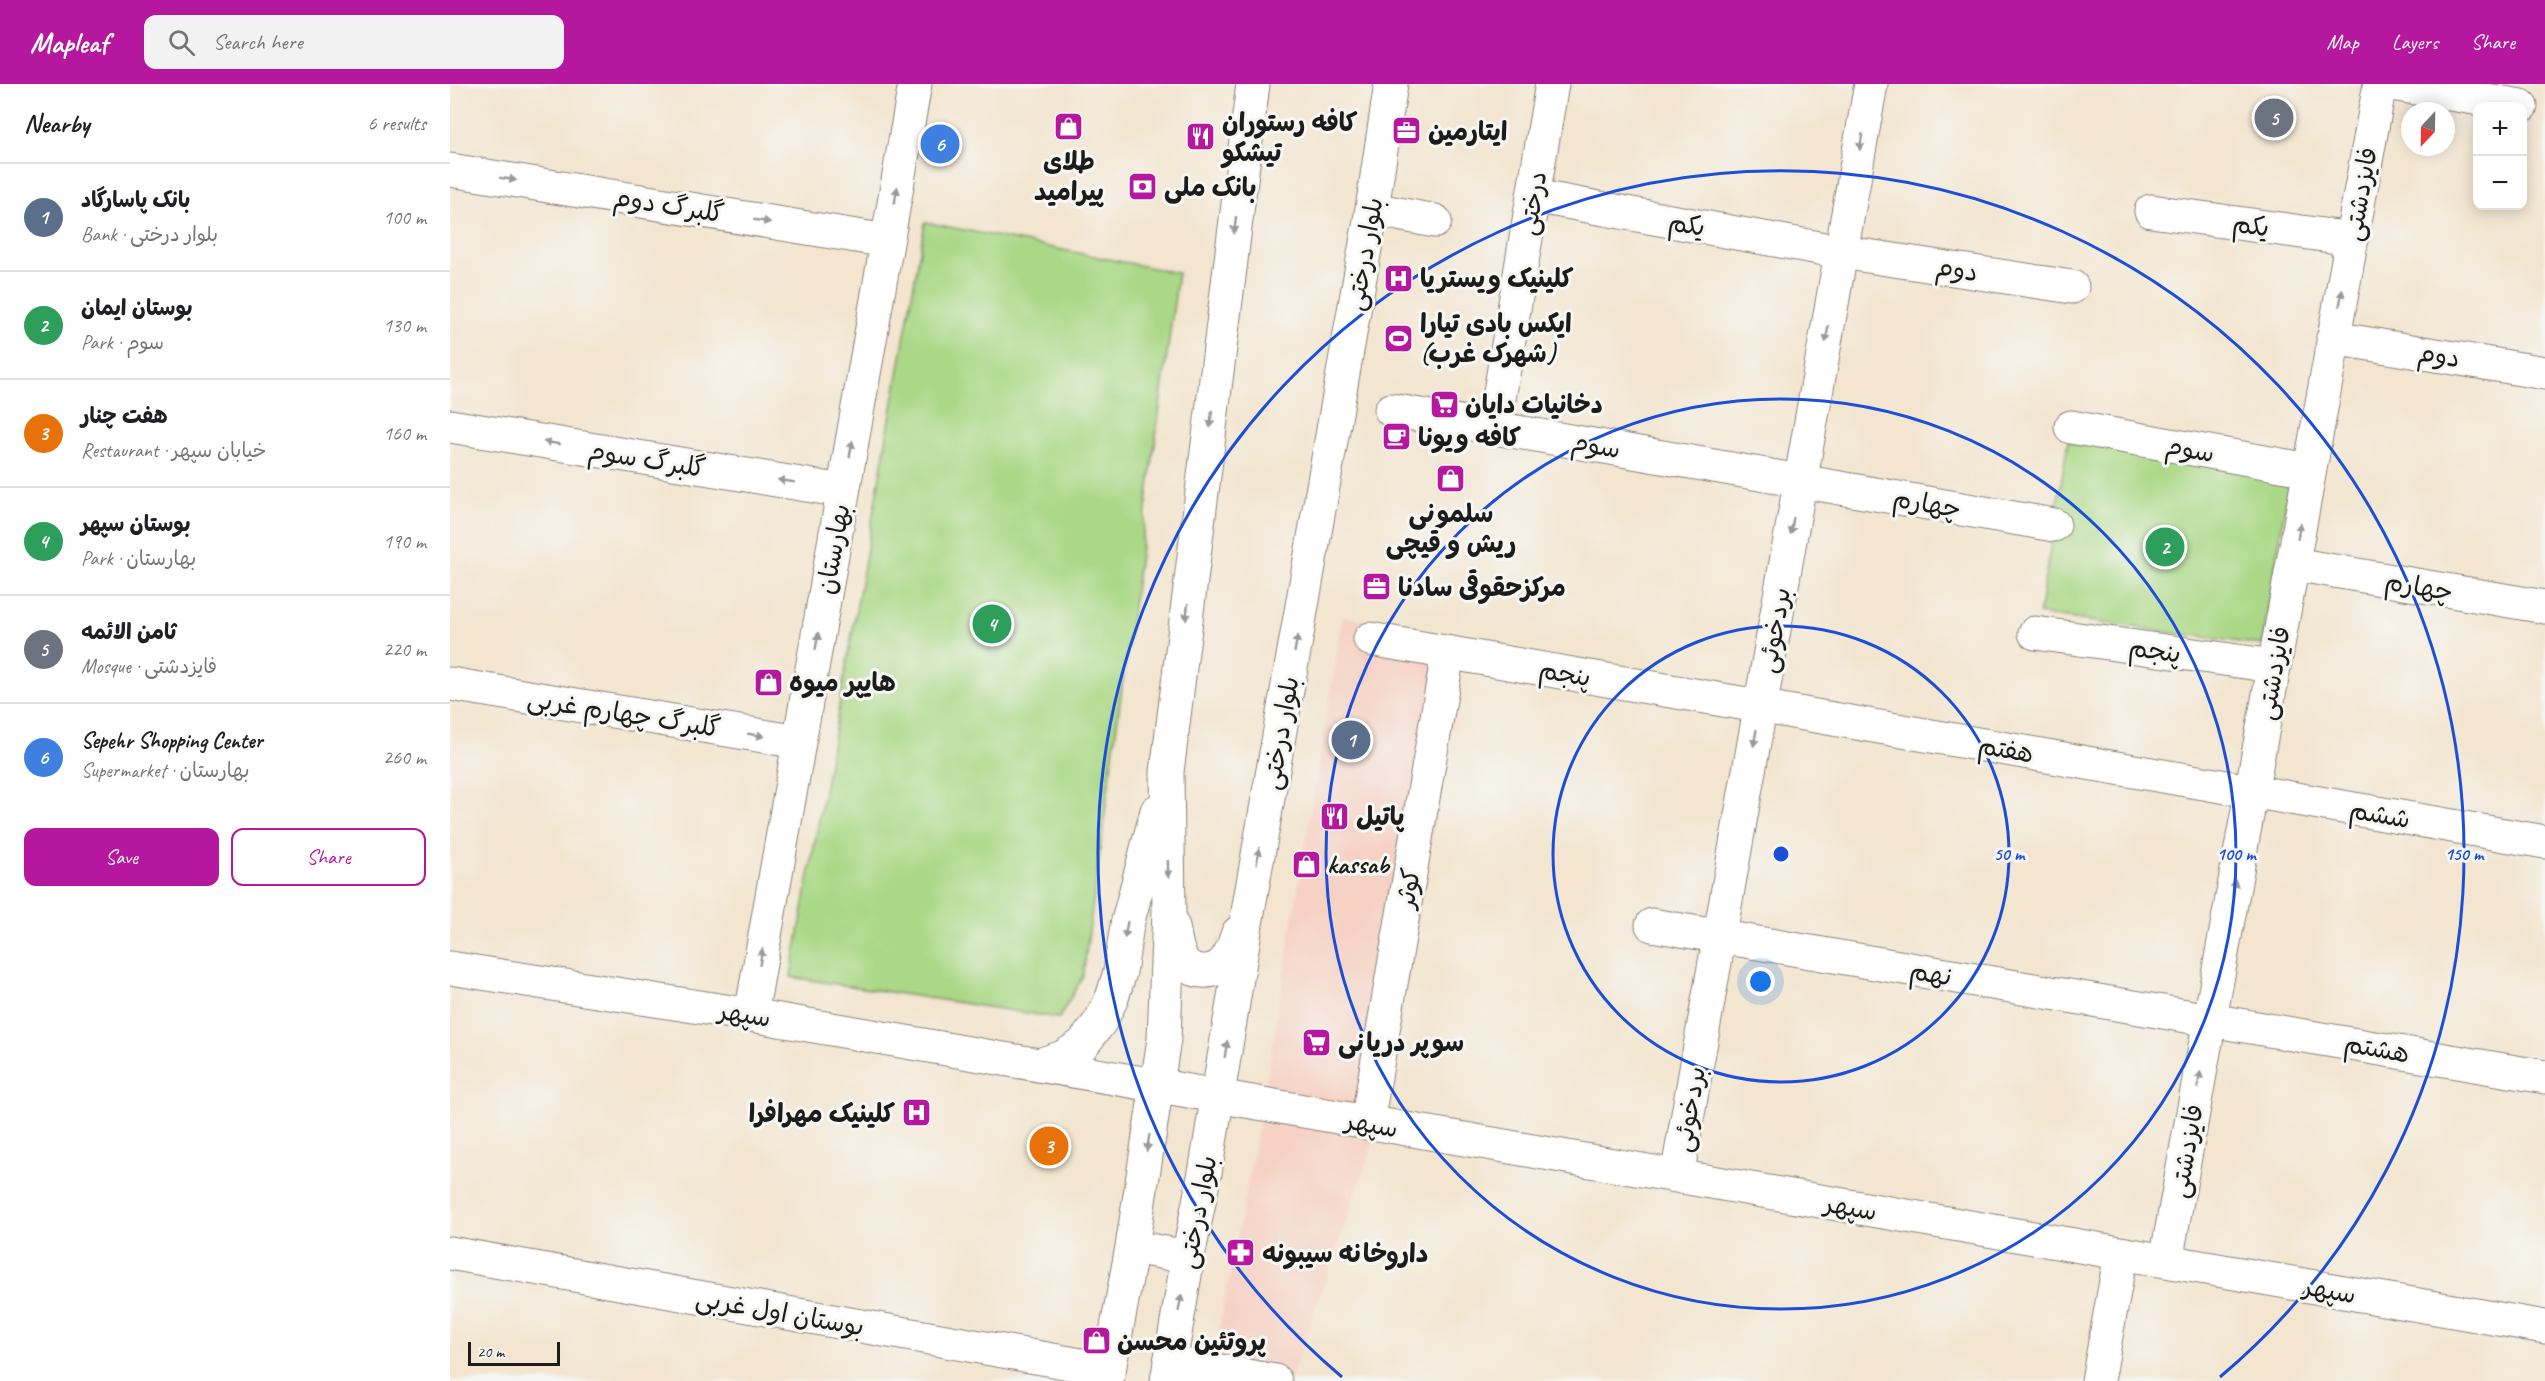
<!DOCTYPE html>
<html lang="en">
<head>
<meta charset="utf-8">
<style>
	:root { --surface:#fff; --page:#f2f2f2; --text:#202124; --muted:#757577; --line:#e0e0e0; --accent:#b5179e }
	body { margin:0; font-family:Caveat,"Playpen Sans Arabic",sans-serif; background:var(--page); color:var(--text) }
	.controls { position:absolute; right:18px; top:18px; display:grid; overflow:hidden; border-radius:12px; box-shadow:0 3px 15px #0003 }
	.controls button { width:54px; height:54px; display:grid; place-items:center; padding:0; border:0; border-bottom:2px solid var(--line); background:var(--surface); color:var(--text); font:30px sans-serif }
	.compass { position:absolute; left:1951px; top:18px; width:54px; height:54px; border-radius:50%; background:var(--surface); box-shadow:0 3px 15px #0003; rotate:202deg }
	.scale { position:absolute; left:18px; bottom:15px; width:92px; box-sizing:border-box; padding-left:6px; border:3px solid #1c1c1c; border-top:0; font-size:16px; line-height:21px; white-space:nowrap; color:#1c1c1c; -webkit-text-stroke:4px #f6f6f2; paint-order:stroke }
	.you { position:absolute; left:1311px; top:898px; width:21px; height:21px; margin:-15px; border:4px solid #fff; border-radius:50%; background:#1a73e8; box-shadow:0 0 0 9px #1a73e833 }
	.badge { display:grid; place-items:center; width:39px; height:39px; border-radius:50%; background:var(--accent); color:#fff; font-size:20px; font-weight:700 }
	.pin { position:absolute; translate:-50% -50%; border:3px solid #fff; box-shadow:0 2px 6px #0006 }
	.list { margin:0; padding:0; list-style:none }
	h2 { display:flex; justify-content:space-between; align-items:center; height:78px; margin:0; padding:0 24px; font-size:26px }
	h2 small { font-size:20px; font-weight:400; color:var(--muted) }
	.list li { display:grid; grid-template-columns:39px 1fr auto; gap:18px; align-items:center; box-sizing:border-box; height:108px; padding:0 24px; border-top:2px solid var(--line) }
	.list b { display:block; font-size:22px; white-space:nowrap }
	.list p { margin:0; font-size:20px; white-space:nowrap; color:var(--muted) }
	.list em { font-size:20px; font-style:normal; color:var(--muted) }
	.actions { display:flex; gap:12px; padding:18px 24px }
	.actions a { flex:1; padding:14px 0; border:2px solid var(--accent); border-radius:12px; text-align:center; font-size:21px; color:var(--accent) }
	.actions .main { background:var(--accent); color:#fff }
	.icon { flex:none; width:33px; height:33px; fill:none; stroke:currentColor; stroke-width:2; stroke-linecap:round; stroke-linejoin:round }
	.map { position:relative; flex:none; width:2095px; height:1297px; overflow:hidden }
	header { display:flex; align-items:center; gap:36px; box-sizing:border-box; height:84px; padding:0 30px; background:var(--accent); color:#fff }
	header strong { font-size:28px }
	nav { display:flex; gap:33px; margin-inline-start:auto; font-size:21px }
	.search { width:420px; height:54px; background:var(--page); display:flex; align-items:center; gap:15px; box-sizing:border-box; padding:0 21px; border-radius:12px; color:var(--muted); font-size:22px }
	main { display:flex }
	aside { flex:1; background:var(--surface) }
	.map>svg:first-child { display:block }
	.built { fill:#f6d2c4 }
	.green { fill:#aad886; stroke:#637a51; stroke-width:1.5 }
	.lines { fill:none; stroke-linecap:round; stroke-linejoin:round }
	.minor-casing { stroke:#888076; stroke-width:35 }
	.major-casing { stroke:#888076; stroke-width:35 }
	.minor { stroke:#fff; stroke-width:33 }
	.major { stroke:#fff; stroke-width:33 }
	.oneway { fill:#999 }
	.ring { fill:none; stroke:#1d4ed8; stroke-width:3 }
	.labels { text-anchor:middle; stroke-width:6; stroke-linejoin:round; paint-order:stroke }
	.poi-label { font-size:26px; font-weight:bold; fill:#1c1c1c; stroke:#f6f6f2; text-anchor:start }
	.street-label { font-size:26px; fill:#1c1c1c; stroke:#f6f6f2 }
	.centre { fill:#1d4ed8; stroke:#f6f6f2; stroke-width:3 }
	.ring-label { font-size:18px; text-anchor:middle; font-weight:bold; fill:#1d4ed8; stroke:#f6f6f2; stroke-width:6; stroke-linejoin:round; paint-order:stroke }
</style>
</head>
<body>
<header>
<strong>Mapleaf</strong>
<div class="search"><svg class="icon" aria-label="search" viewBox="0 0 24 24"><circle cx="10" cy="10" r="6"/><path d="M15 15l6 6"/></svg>Search here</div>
<nav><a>Map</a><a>Layers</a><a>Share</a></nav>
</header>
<main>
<aside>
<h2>Nearby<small>6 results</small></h2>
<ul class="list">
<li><span class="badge" style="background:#5c6f8a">1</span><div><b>بانک پاسارگاد</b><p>Bank · بلوار درختی</p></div><em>100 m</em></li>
<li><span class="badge" style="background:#2e9e5b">2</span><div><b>بوستان ایمان</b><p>Park · سوم</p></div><em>130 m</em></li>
<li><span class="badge" style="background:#e8710a">3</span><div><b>هفت چنار</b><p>Restaurant · خیابان سپهر</p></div><em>160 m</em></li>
<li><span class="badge" style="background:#2e9e5b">4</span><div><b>بوستان سپهر</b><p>Park · بهارستان</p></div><em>190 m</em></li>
<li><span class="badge" style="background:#6b7280">5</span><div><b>ثامن الائمه</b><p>Mosque · فایزدشتی</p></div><em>220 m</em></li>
<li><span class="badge" style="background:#3f7fe0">6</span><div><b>Sepehr Shopping Center</b><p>Supermarket · بهارستان</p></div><em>260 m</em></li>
</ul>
<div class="actions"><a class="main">Save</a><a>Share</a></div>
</aside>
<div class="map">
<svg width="2095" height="1297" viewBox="0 0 2095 1297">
	<rect width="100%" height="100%" fill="#f6f6f2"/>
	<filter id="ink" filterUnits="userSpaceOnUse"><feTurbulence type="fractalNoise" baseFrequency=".0167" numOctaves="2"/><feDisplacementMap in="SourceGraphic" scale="12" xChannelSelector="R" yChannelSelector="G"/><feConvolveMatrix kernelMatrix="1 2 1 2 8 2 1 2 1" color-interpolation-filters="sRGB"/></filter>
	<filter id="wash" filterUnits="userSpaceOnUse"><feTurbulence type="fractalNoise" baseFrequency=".008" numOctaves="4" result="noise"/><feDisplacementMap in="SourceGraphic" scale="24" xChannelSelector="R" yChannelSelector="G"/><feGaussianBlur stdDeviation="1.35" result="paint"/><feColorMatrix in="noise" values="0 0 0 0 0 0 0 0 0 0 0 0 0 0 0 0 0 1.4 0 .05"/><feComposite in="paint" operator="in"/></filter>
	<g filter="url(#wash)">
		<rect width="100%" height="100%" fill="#f3e5cf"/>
		<!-- built -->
		<path class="built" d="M893 532 1016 556 936 1023 840 1297H759L810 1035Z"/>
		<!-- green -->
		<path class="green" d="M475 138 728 189 633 892 609 934 341 893Z
			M1618 357 1840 394 1812 561 1589 530Z"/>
	</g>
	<g filter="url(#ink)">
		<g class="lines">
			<defs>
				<path id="minor" d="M0 86 437 157
					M1083 112 1391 168 1622 203
					M922 125 985 137
					M1701 127 1902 155
					M1883 254 2095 289
					M941 326 1604 441
					M0 342 393 407
					M1621 343 1859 386
					M1044 344 1102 0
					M1843 480 2095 523
					M1585 549 1824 582
					M920 555 2095 758
					M0 600 349 658
					M1202 841 2095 993
					M0 884 301 931 2095 1243
					M301 931 465 0
					M917 1039 998 569
					M1227 1092 1421 0
					M0 1169 659 1286
					M1716 1177 1930 0
					M720 1278 825 1297
					M1648 1297 1671 1169"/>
				<path id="major" d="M1942 0 2071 22
					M723 843C725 854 727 871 735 880 739 884 747 887 752 887 775 889 782 867 788 849
					M589 981 613 973 632 961 650 938 662 914 670 888 677 841 707 727
					M682 1163 738 1173
					M657 1297 682 1163 714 955 719 827 717 688 803 0
					M717 1297 738 1173 756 1083 799 822 922 125 941 0"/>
			</defs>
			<!-- minor casing -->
			<use href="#minor" class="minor-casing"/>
			<!-- major casing -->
			<use href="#major" class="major-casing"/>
			<!-- minor -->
			<use href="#minor" class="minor"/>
			<!-- major -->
			<use href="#major" class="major"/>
		</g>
		<!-- one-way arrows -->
		<defs><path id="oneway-solid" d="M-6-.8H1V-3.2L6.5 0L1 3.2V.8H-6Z" transform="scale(1.5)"/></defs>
		<g class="oneway">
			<use href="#oneway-solid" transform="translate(1411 58) rotate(100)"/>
			<use href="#oneway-solid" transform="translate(58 95) rotate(9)"/>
			<use href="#oneway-solid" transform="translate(446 111) rotate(-80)"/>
			<use href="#oneway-solid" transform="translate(312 137) rotate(9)"/>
			<use href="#oneway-solid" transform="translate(785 141) rotate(97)"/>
			<use href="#oneway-solid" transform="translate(1891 214) rotate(-80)"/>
			<use href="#oneway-solid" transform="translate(1377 250) rotate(100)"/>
			<use href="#oneway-solid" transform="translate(761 335) rotate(97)"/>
			<use href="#oneway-solid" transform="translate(102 359) rotate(-171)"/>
			<use href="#oneway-solid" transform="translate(401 365) rotate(-80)"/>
			<use href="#oneway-solid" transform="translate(336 397) rotate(-171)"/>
			<use href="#oneway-solid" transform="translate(1342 442) rotate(100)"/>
			<use href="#oneway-solid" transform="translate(1849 447) rotate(-80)"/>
			<use href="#oneway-solid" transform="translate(737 528) rotate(97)"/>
			<use href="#oneway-solid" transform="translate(367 557) rotate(-80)"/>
			<use href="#oneway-solid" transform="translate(846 560) rotate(-80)"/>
			<use href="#oneway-solid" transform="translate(306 651) rotate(9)"/>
			<use href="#oneway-solid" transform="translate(1305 654) rotate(100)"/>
			<use href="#oneway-solid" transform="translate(808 772) rotate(-80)"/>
			<use href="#oneway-solid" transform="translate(718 785) rotate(89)"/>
			<use href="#oneway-solid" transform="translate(1784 804) rotate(-80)"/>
			<use href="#oneway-solid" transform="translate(676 846) rotate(100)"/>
			<use href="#oneway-solid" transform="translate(311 873) rotate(-80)"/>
			<use href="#oneway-solid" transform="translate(776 965) rotate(-81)"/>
			<use href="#oneway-solid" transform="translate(1749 996) rotate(-80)"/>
			<use href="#oneway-solid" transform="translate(698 1059) rotate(100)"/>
			<use href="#oneway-solid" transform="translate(730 1219) rotate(-80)"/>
		</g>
	</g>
	<!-- distance rings -->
	<g class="ring">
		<circle cx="1331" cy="770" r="228"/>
		<circle cx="1331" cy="770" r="455"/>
		<path d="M892 1293A683 683 0 1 1 1770 1293"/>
	</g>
	<!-- icons -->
	<defs>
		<symbol id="shop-square" viewBox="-11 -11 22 22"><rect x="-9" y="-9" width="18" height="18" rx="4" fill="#b5179e" stroke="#f6f6f2"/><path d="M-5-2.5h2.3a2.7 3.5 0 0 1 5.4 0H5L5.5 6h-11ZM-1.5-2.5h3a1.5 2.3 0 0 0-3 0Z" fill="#fff"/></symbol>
		<symbol id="office-square" viewBox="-11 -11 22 22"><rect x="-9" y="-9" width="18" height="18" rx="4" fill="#b5179e" stroke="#f6f6f2"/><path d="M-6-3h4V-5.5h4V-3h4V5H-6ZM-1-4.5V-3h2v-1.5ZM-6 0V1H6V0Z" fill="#fff"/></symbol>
		<symbol id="restaurant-square" viewBox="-11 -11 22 22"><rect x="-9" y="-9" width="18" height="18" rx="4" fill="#b5179e" stroke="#f6f6f2"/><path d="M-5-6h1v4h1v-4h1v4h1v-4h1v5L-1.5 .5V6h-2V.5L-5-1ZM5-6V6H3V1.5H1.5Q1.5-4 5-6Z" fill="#fff"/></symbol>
		<symbol id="bank-square" viewBox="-11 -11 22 22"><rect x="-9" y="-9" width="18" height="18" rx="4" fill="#b5179e" stroke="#f6f6f2"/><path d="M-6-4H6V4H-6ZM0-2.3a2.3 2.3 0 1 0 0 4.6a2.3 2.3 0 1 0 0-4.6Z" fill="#fff"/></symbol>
		<symbol id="hospital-square" viewBox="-11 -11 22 22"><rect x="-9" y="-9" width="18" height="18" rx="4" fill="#b5179e" stroke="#f6f6f2"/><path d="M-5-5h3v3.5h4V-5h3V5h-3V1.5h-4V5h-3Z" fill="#fff"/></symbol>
		<symbol id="stadium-square" viewBox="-11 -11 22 22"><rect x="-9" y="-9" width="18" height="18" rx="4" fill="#b5179e" stroke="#f6f6f2"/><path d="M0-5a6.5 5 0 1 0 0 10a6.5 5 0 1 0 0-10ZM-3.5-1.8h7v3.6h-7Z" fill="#fff"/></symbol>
		<symbol id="supermarket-square" viewBox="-11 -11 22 22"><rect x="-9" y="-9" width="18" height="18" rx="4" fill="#b5179e" stroke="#f6f6f2"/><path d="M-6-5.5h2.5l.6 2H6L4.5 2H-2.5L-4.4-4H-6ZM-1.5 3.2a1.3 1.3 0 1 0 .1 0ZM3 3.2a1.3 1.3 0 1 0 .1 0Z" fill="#fff"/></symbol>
		<symbol id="cafe-square" viewBox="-11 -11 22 22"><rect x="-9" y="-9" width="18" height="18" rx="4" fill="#b5179e" stroke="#f6f6f2"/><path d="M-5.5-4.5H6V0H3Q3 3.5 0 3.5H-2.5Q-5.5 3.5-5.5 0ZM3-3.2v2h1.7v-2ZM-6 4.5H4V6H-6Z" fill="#fff"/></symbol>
		<symbol id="pharmacy-square" viewBox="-11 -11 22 22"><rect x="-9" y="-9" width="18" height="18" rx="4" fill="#b5179e" stroke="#f6f6f2"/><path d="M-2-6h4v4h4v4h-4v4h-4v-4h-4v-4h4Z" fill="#fff"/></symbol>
	</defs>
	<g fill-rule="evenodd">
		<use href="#shop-square" x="602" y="26" width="33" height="33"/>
		<use href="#office-square" x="940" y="30" width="33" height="33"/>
		<use href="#restaurant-square" x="734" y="36" width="33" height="33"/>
		<use href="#bank-square" x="676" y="86" width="33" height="33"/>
		<use href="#hospital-square" x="932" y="178" width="33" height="33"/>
		<use href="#stadium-square" x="932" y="238" width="33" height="33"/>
		<use href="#supermarket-square" x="978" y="304" width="33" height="33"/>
		<use href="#cafe-square" x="930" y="336" width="33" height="33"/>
		<use href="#shop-square" x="984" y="378" width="33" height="33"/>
		<use href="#office-square" x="910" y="486" width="33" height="33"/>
		<use href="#shop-square" x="302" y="582" width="33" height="33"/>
		<use href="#restaurant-square" x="868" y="716" width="33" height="33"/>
		<use href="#shop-square" x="840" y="764" width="33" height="33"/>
		<use href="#supermarket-square" x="850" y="942" width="33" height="33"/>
		<use href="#hospital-square" x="450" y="1012" width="33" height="33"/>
		<use href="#pharmacy-square" x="774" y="1152" width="33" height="33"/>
		<use href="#shop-square" x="630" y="1240" width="33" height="33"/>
	</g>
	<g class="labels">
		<!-- poi labels -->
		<g class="poi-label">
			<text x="772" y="47">کافه رستوران<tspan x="772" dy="30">تیشکو</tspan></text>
			<text x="978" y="56">ایتارمین</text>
			<text x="619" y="86" text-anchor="middle">طلای<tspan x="619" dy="30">پیرامید</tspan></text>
			<text x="714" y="112">بانک ملی</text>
			<text x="970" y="203">کلینیک ویستریا</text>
			<text x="970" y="248">ایکس بادی تیارا<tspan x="970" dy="30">(شهرک غرب)</tspan></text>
			<text x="1015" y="329">دخانیات دایان</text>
			<text x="968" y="362">کافه ویونا</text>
			<text x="1001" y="438" text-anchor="middle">سلمونی<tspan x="1001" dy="30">ریش و قیچی</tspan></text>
			<text x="948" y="512">مرکزحقوقی سادنا</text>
			<text x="339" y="607">هايپر ميوه</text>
			<text x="906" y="741">پاتیل</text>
			<text x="877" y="789">kassab</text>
			<text x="888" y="967">سوپر دریانی</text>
			<text x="445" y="1038" text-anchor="end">کلینیک مهرافرا</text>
			<text x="812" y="1178">داروخانه سیبونه</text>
			<text x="667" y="1266">پروتئین محسن</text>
		</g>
		<!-- street labels -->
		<g class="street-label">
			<text transform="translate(1910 110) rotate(-80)" y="9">فایزدشتی</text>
			<text transform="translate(1082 119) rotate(-80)" y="9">درختی</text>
			<text transform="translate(219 121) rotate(9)" y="9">گلبرگ دوم</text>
			<text transform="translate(1237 140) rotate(10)" y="9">یکم</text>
			<text transform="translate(1801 141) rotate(8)" y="9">یکم</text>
			<text transform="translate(914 170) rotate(-80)" y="9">بلوار درختی</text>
			<text transform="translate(1507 185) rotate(9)" y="9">دوم</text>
			<text transform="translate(1989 271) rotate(9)" y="9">دوم</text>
			<text transform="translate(1146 361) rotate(10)" y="9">سوم</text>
			<text transform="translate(1740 365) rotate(10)" y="9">سوم</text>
			<text transform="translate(197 375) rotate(9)" y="9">گلبرگ سوم</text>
			<text transform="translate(1477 419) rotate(10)" y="9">چهارم</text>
			<text transform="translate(383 465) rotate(-80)" y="9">بهارستان</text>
			<text transform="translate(1969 502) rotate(10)" y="9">چهارم</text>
			<text transform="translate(1324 546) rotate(-80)" y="9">بردخوئی</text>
			<text transform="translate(1705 566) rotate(8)" y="9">پنجم</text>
			<text transform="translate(1115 589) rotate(10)" y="9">پنجم</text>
			<text transform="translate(1823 589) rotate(-80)" y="9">فایزدشتی</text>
			<text transform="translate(174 629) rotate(9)" y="9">گلبرگ چهارم غربی</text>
			<text transform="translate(830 649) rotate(-80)" y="9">بلوار درختی</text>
			<text transform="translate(1556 665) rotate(10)" y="9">هفتم</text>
			<text transform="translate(1930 730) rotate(10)" y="9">ششم</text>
			<text transform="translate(958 804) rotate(-80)" y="9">کوثر</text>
			<text transform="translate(1481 889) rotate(10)" y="9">نهم</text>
			<text transform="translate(295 930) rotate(9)" y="9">سپهر</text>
			<text transform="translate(1927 964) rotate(10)" y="9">هشتم</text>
			<text transform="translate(1239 1025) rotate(-80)" y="9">بردخوئی</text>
			<text transform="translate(922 1040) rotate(10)" y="9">سپهر</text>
			<text transform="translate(1736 1067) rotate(-80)" y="9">فایزدشتی</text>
			<text transform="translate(1401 1123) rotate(10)" y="9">سپهر</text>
			<text transform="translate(747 1128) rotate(-79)" y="9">بلوار درختی</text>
			<text transform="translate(1880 1206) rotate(10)" y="9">سپهر</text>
			<text transform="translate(330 1228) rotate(10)" y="9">بوستان اول غربی</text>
		</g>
	</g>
	<circle cx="1331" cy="770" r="9" class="centre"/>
	<g class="ring-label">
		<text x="1559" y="776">50 m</text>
		<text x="1786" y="776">100 m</text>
		<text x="2014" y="776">150 m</text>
	</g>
</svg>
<div class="controls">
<button>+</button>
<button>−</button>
</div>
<svg class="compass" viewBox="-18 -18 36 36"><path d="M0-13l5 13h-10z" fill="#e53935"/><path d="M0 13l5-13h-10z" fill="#757577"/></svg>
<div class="scale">20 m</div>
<div class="you"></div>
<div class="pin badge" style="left:901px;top:656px;background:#5c6f8a">1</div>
<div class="pin badge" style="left:1715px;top:463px;background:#2e9e5b">2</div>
<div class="pin badge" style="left:599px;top:1062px;background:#e8710a">3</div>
<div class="pin badge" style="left:542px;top:540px;background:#2e9e5b">4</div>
<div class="pin badge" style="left:1824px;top:34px;background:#6b7280">5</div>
<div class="pin badge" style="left:490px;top:60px;background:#3f7fe0">6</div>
</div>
</main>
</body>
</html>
